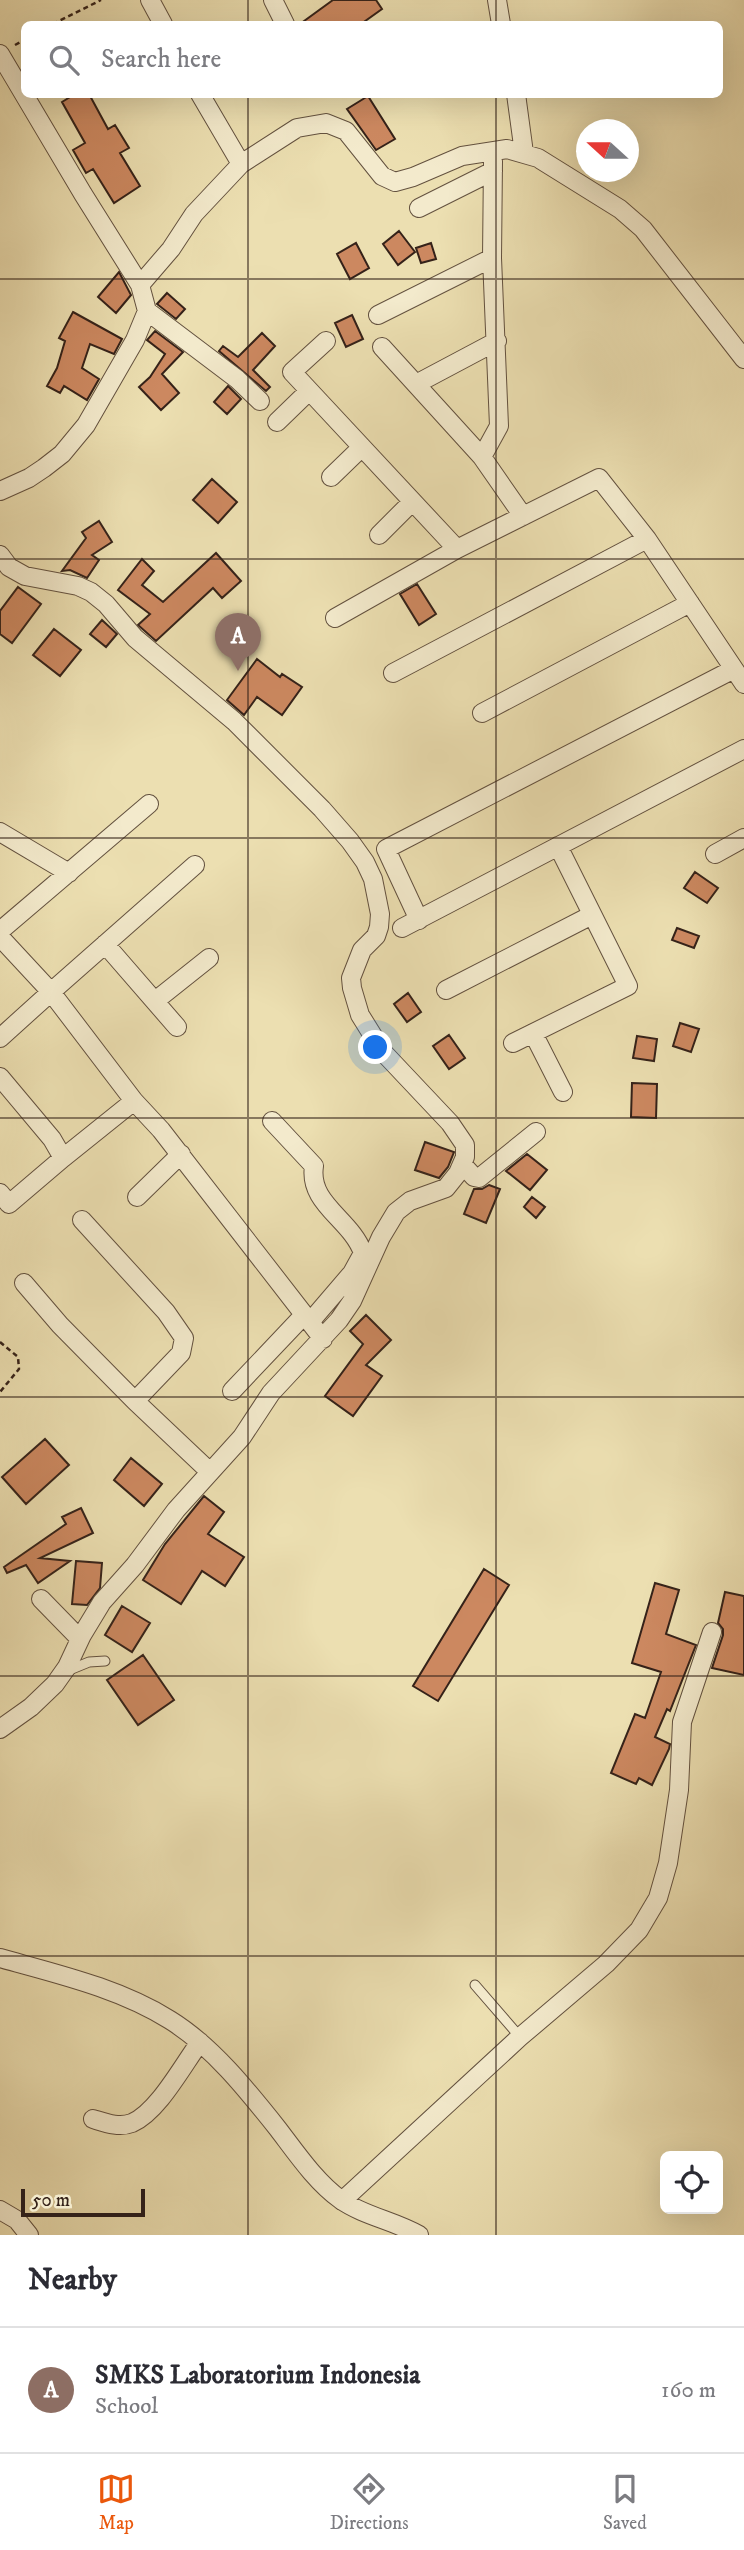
<!DOCTYPE html>
<html lang="en">
<head>
<meta charset="utf-8">
<style>
	:root { --surface:#fff; --page:#f2f2f3; --text:#2b2b33; --muted:#7c7c81; --line:#e1e1e2; --accent:#ea580c }
	body { margin:0; font-family:"IM FELL DW Pica",serif; background:var(--page); color:var(--text) }
	.controls { position:absolute; right:21px; bottom:21px; display:grid; overflow:hidden; border-radius:10px; box-shadow:0 7px 28px #0002 }
	.controls button { width:63px; height:63px; display:grid; place-items:center; padding:0; border:0; border-bottom:2px solid var(--line); background:var(--surface); color:var(--text); font:35px sans-serif }
	.compass { position:absolute; left:576px; top:119px; width:63px; height:63px; border-radius:50%; background:var(--surface); box-shadow:0 7px 28px #0002; rotate:291deg }
	.scale { position:absolute; left:21px; bottom:18px; width:124px; box-sizing:border-box; padding-left:7px; border:4px solid #352219; border-top:0; font-size:19px; line-height:24px; white-space:nowrap; color:#352219; -webkit-text-stroke:5px #f3eacc; paint-order:stroke }
	.you { position:absolute; left:376px; top:1048px; width:24px; height:24px; margin:-18px; border:5px solid #fff; border-radius:50%; background:#1a73e8; box-shadow:0 0 0 10px #1a73e833 }
	.badge { display:grid; place-items:center; width:46px; height:46px; border-radius:50%; background:var(--accent); color:#fff; font-size:23px; font-weight:700 }
	.pin { position:absolute; translate:-50% -58px; filter:drop-shadow(0 2px 4px #0008) }
	.pin::after { content:''; position:absolute; top:37px; width:24px; height:21px; background:inherit; clip-path:polygon(0 0,100% 0,50% 100%) }
	.list { margin:0; padding:0; list-style:none }
	h2 { display:flex; justify-content:space-between; align-items:center; height:91px; margin:0; padding:0 28px; font-size:30px }
	h2 small { font-size:23px; font-weight:400; color:var(--muted) }
	.list li { display:grid; grid-template-columns:46px 1fr auto; gap:21px; align-items:center; box-sizing:border-box; height:126px; padding:0 28px; border-top:2px solid var(--line) }
	.list b { display:block; font-size:26px; white-space:nowrap }
	.list p { margin:0; font-size:23px; white-space:nowrap; color:var(--muted) }
	.list em { font-size:23px; font-style:normal; color:var(--muted) }
	.icon { flex:none; width:38px; height:38px; fill:none; stroke:currentColor; stroke-width:2; stroke-linecap:round; stroke-linejoin:round }
	.map { position:relative; flex:none; width:744px; height:2235px; overflow:hidden }
	.search { position:absolute; background:var(--surface); box-shadow:0 7px 28px #0002; left:21px; right:21px; top:21px; height:77px; display:flex; align-items:center; gap:18px; box-sizing:border-box; padding:0 24px; border-radius:10px; color:var(--muted); font-size:26px }
	.sheet { height:217px; background:var(--surface) }
	nav { display:flex; justify-content:space-around; align-items:center; box-sizing:border-box; height:98px; border-top:2px solid var(--line); background:var(--surface); font-size:19px; color:var(--muted) }
	nav a { display:grid; justify-items:center; gap:4px }
	nav .on { color:var(--accent) }
	.map>svg:first-child { display:block }
	.building { fill:#cc8860; stroke:#352219; stroke-width:2 }
	.lines { fill:none; stroke-linecap:round; stroke-linejoin:round }
	.service-casing { stroke:#63513f; stroke-width:11 }
	.minor-casing { stroke:#63513f; stroke-width:20 }
	.path { stroke:#352219; stroke-width:2.5; stroke-dasharray:5 3.5; stroke-linecap:butt }
	.service { stroke:#f3eacc; stroke-width:9 }
	.minor { stroke:#f3eacc; stroke-width:18 }
	.grid { fill:none; stroke:#352219; stroke-width:2; stroke-opacity:0.55 }
</style>
</head>
<body>
<div class="map">
<svg width="744" height="2235" viewBox="0 0 744 2235">
	<rect width="100%" height="100%" fill="#ecdfb1"/>
	<filter id="stains"><feTurbulence type="fractalNoise" baseFrequency=".00286" numOctaves="4"/><feColorMatrix values="0 0 0 0 .2 0 0 0 0 .09 0 0 0 0 .02 0 0 0 .5 -.17"/></filter>
	<radialGradient id="worn" r=".72"><stop offset=".6" stop-color="#630" stop-opacity="0"/><stop offset="1" stop-color="#630" stop-opacity=".3"/></radialGradient>
	<!-- building -->
	<path class="building" d="M333 0H376L382 9 361 24H300Z
		M75 94H89L108 129 115 125 129 148 120 153 140 186 114 203 93 169 86 173 73 150 85 143 62 102Z
		M368 96 395 139 376 150 347 109Z
		M399 231 415 252 398 265 383 244Z
		M356 243 369 268 350 279 337 254Z
		M431 243 436 259 421 263 416 248Z
		M119 272 131 295 116 313 98 297Z
		M167 293 185 309 176 319 157 304Z
		M73 312 122 339 114 354 90 344 82 368 99 379 87 400 64 386 60 393 47 386 57 368 65 341 59 338Z
		M352 315 363 339 346 347 335 323Z
		M155 331 183 352 162 374 179 393 161 410 139 387 150 377 165 354 147 340Z
		M262 333 275 346 253 370 270 387 266 391 219 351 223 346 238 357Z
		M228 386 241 399 227 414 214 402Z
		M212 479 237 502 218 523 193 500Z
		M99 521 112 542 92 555 99 560 87 578 70 570 62 571 86 538 82 532Z
		M216 553 241 581 222 598 213 588 156 641 138 625 150 614 118 590 142 559 154 571 142 585 163 602Z
		M417 584 436 614 419 625 400 594Z
		M18 587 41 604 12 643 0 634V611Z
		M102 620 117 634 106 647 90 634Z
		M54 629 81 650 60 676 33 655Z
		M257 659 280 677 282 674 302 687 282 715 257 697 244 715 227 700Z
		M695 872 718 888 707 903 684 888Z
		M677 928 699 936 694 948 672 940Z
		M408 993 421 1012 407 1022 394 1004Z
		M680 1023 699 1029 691 1052 673 1046Z
		M449 1035 465 1058 449 1069 433 1046Z
		M637 1036 657 1039 654 1061 633 1058Z
		M632 1083 657 1084 656 1118 631 1117Z
		M425 1142 454 1152 448 1167 439 1178 415 1170Z
		M527 1154 547 1170 530 1190 506 1171Z
		M489 1185 500 1189 486 1223 464 1214 474 1189H482Z
		M532 1197 545 1207 536 1218 524 1207Z
		M366 1315 391 1340 366 1365 382 1376 353 1416 325 1396 363 1344 350 1331Z
		M45 1439 69 1465 26 1504 2 1477Z
		M131 1458 162 1484 144 1506 114 1480Z
		M204 1496 224 1512 208 1534 244 1557 225 1586 202 1571 181 1604 143 1580 165 1544Z
		M81 1508 93 1533 40 1558 70 1561 38 1583 26 1565 7 1573 4 1567 66 1524 62 1517Z
		M76 1561 102 1563 100 1588 87 1605 72 1604Z
		M484 1569 509 1585 438 1701 413 1686Z
		M655 1583 679 1590 666 1634 696 1645 670 1711 667 1709 655 1737 670 1744 669 1749 652 1785 639 1778 636 1784 611 1773 635 1714 645 1718 661 1672 632 1663Z
		M725 1592 744 1596V1675L712 1668 723 1635V1629L718 1623Z
		M122 1606 150 1623 132 1652 105 1635Z
		M143 1655 174 1700 138 1725 107 1680Z"/>
	<g class="lines">
		<defs>
			<path id="service" d="M67 1671 89 1662 105 1661
				M475 1985 520 2037"/>
			<path id="minor" d="M150 0 163 24
				M273 0 285 24
				M497 0 501 24
				M0 54 83 194 140 285 147 311 135 340 86 425 62 454 44 468 29 478 0 491
				M200 94 241 164
				M516 94 524 153
				M493 161 492 258 499 426 482 457 523 516
				M419 208 493 171
				M140 285 171 249 194 214 241 164 297 128 326 123 346 131 382 176 395 182 413 177 462 156 507 149 538 158 620 209 643 229 744 359
				M147 311 237 379 260 401
				M378 315 492 258
				M326 341 292 372 457 549
				M382 347 482 457
				M416 384 497 341
				M277 422 309 391
				M331 477 362 447
				M379 535 412 502
				M0 555 9 567 25 576 78 586 91 592 106 604 135 638 234 721 322 809 350 841 365 862 373 879 380 914 379 927 376 936 362 950 351 978 352 988 360 1015 383 1052 450 1123 465 1145V1157L458 1173 446 1188 410 1201 396 1212 381 1237 352 1301 339 1320 271 1393 242 1437 176 1510 135 1565 102 1602 82 1635 67 1667 55 1684 31 1707 0 1729
				M335 618 457 549 599 478 647 539 744 684
				M393 673 647 539
				M482 713 690 603
				M0 832 69 873
				M715 854 744 838
				M419 920 386 849 734 669
				M402 928 744 749
				M0 931 149 804
				M0 937 51 992 195 865
				M105 944 177 1027
				M446 990 592 915
				M155 1001 209 958
				M533 1033 563 1092
				M0 1038 51 992 134 1101 161 1130 323 1339
				M513 1043 628 986 558 846
				M0 1077 52 1139 63 1158 9 1204 0 1193
				M272 1121 314 1166C308 1204 351 1219 363 1253L352 1273 310 1322
				M63 1158 134 1101
				M463 1165 474 1177 479 1178 536 1132
				M137 1197 181 1154
				M82 1220 166 1312 184 1338 181 1353 135 1401
				M24 1283 60 1325 135 1401 209 1471
				M232 1391 304 1315
				M41 1599 80 1639
				M0 1958C57 1974 119 1988 170 2020 212 2046 247 2090 278 2129 297 2154 316 2182 341 2200 364 2216 395 2221 419 2235
				M93 2119C106 2123 119 2128 132 2123 158 2112 183 2065 200 2042
				M342 2201 520 2037 606 1964 639 1930 658 1898 668 1863 679 1790 682 1722 712 1632
				M0 2210 17 2220 29 2235"/>
		</defs>
		<!-- service casing -->
		<use href="#service" class="service-casing"/>
		<!-- minor casing -->
		<use href="#minor" class="minor-casing"/>
		<!-- path -->
		<path class="path" d="M53 24 101 0
			M15 45 24 40
			M0 1342 18 1357 19 1369 0 1392"/>
		<!-- service -->
		<use href="#service" class="service"/>
		<!-- minor -->
		<use href="#minor" class="minor"/>
	</g>
	<!-- grid -->
	<path class="grid" d="M248 0V24M496 0V24M248 94V2235M496 94V2235M0 279H744M0 559H744M0 838H744M0 1118H744M0 1397H744M0 1676H744M0 1956H744"/>
	<rect width="100%" height="100%" filter="url(#stains)"/>
	<rect width="100%" height="100%" fill="url(#worn)"/>
</svg>
<div class="controls">
<button><svg class="icon" aria-label="locate" viewBox="0 0 24 24"><circle cx="12" cy="12" r="6"/><path d="M12 2v4M12 18v4M2 12h4M18 12h4"/></svg></button>
</div>
<svg class="compass" viewBox="-18 -18 36 36"><path d="M0-13l5 13h-10z" fill="#e53935"/><path d="M0 13l5-13h-10z" fill="#7c7c81"/></svg>
<div class="scale">50 m</div>
<div class="you"></div>
<div class="pin badge" style="left:238px;top:671px;background:#8d6e63">A</div>
<div class="search"><svg class="icon" aria-label="search" viewBox="0 0 24 24"><circle cx="10" cy="10" r="6"/><path d="M15 15l6 6"/></svg>Search here</div>
</div>
<section class="sheet">
<h2>Nearby<small></small></h2>
<ul class="list">
<li><span class="badge" style="background:#8d6e63">A</span><div><b>SMKS Laboratorium Indonesia</b><p>School</p></div><em>160 m</em></li>
</ul>
</section>
<nav>
<a class="on"><svg class="icon" aria-label="map" viewBox="0 0 24 24"><path d="M3 6l6-2 6 2 6-2v14l-6 2-6-2-6 2zM9 4v14M15 6v14"/></svg>Map</a>
<a><svg class="icon" aria-label="directions" viewBox="0 0 24 24"><path d="M12 3l9 9-9 9-9-9zM9 14v-3h6M13 9l2 2-2 2"/></svg>Directions</a>
<a><svg class="icon" aria-label="saved" viewBox="0 0 24 24"><path d="M7 4h10v16l-5-4-5 4z"/></svg>Saved</a>
</nav>
</body>
</html>
